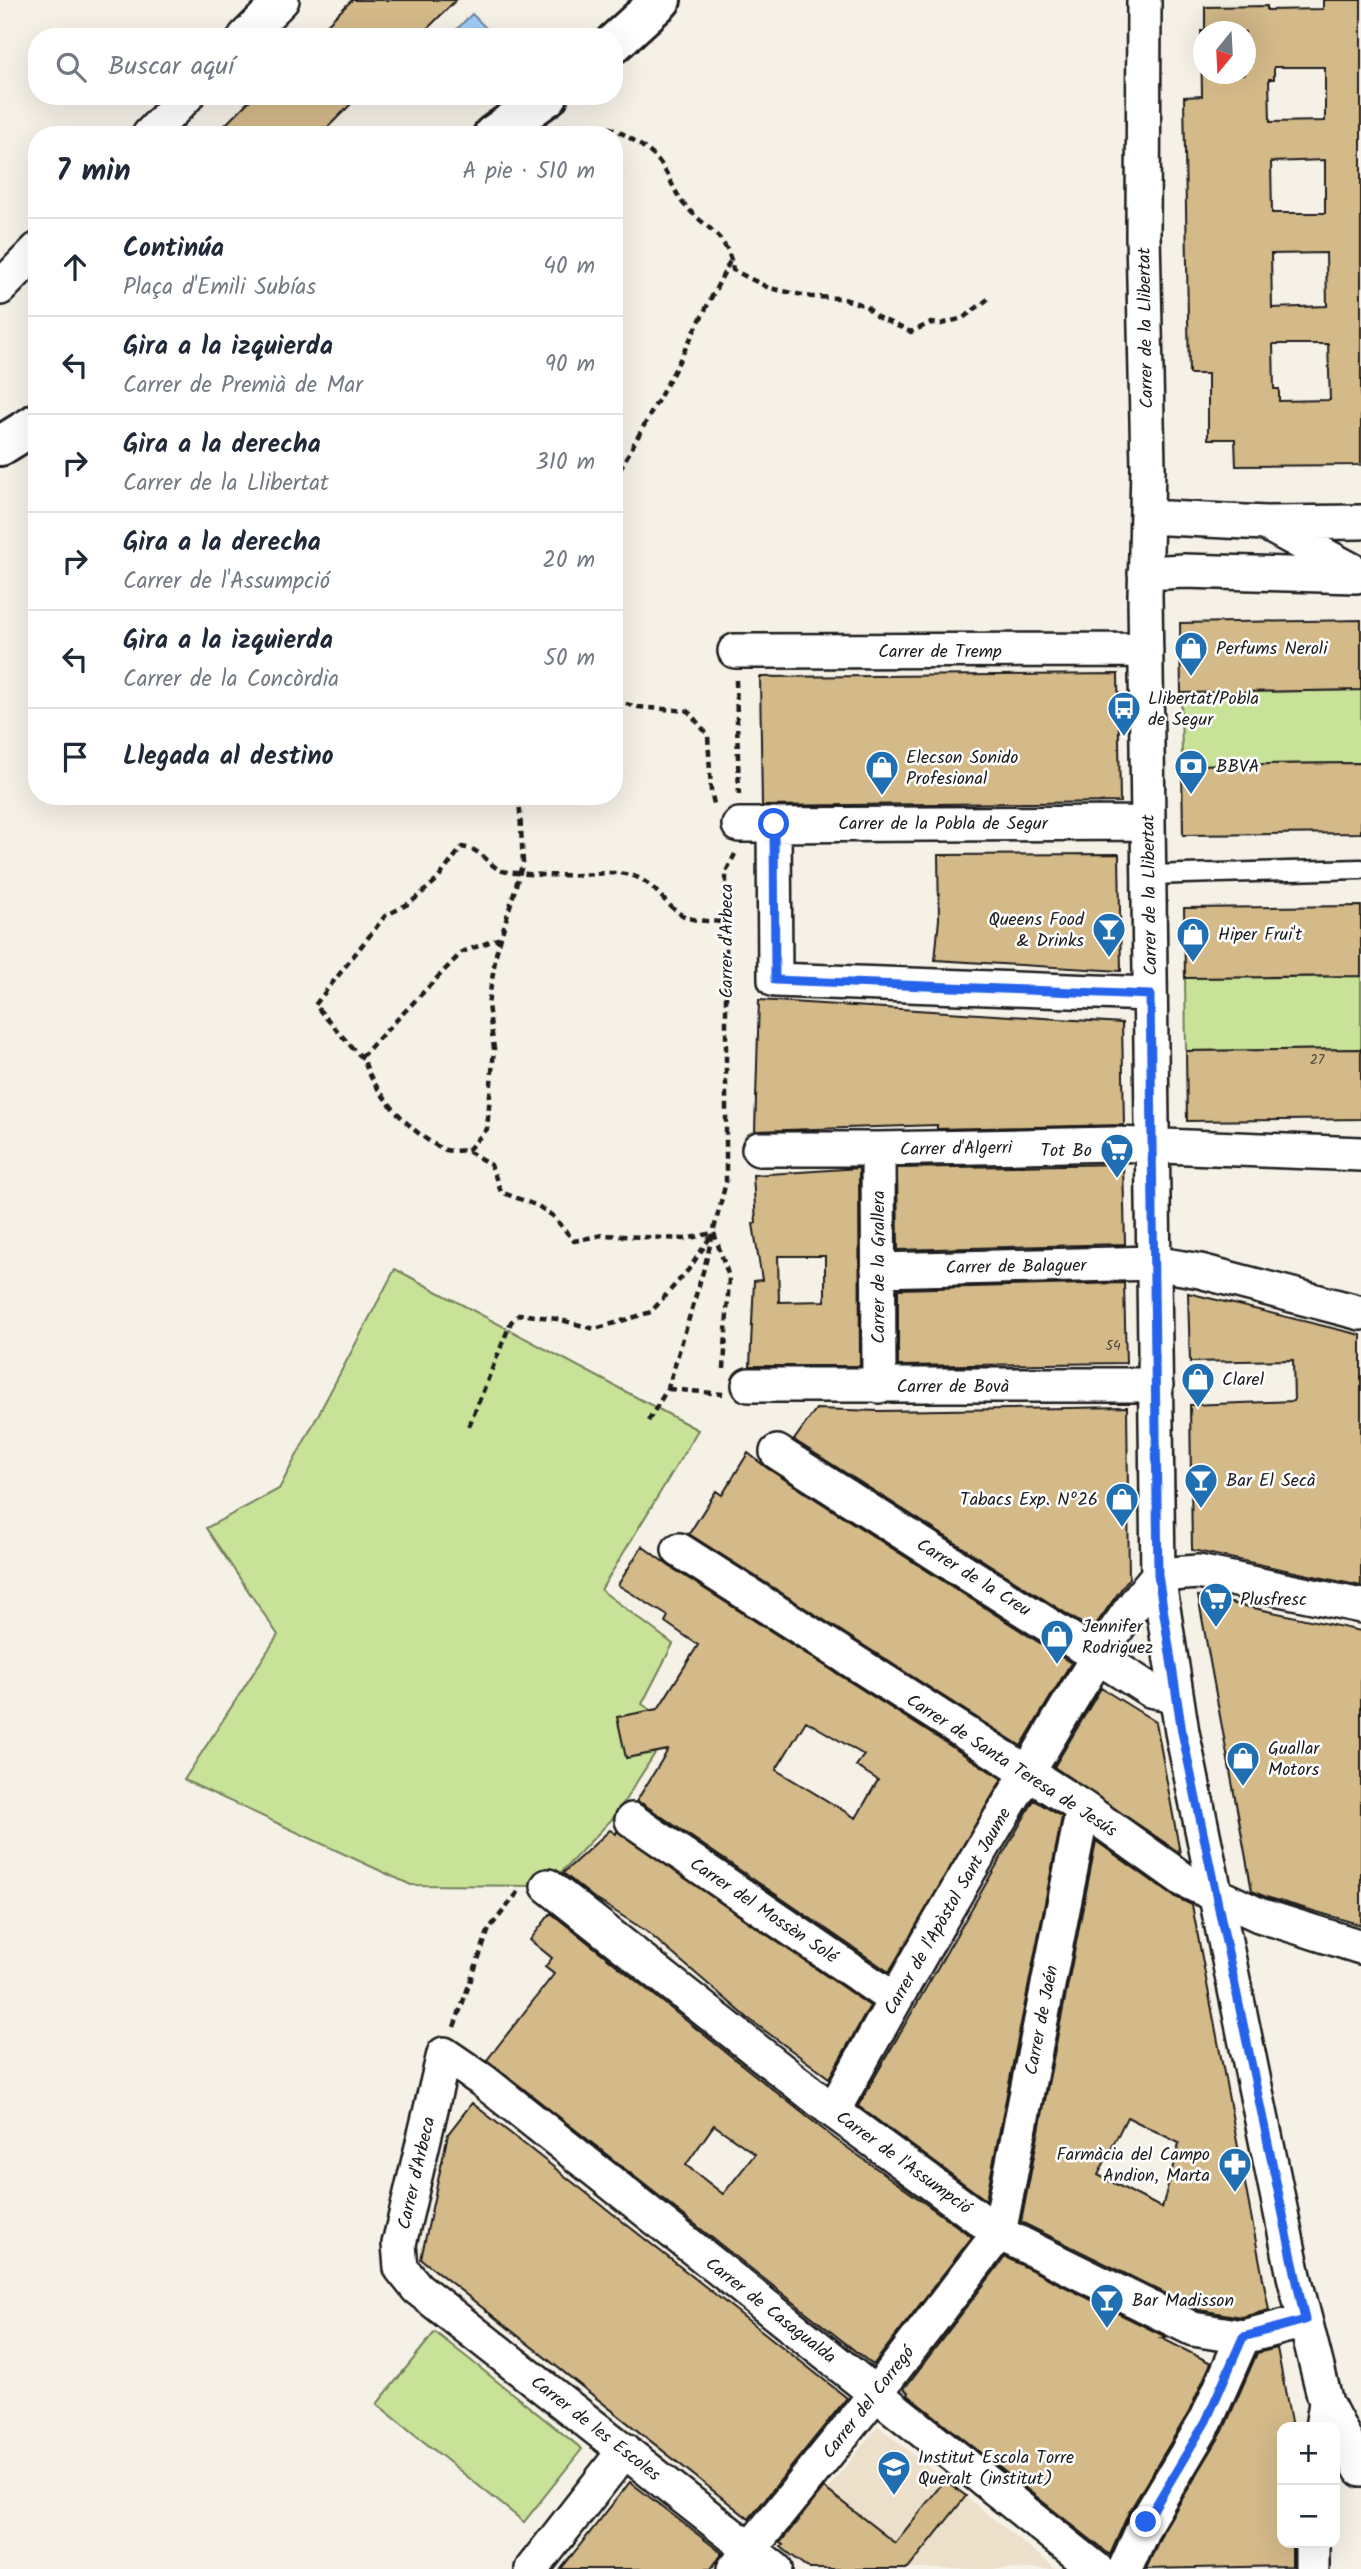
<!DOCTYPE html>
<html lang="es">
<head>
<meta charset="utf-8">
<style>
	:root { --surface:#fff; --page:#f2f2f3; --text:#1f2937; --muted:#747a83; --line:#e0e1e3 }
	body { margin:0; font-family:Kalam,sans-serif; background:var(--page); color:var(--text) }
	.controls { position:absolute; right:21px; bottom:21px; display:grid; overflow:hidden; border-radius:14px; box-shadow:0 7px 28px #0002 }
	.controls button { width:63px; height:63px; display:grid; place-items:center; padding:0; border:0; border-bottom:2px solid var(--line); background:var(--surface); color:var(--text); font:35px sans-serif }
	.compass { position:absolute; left:1193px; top:21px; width:63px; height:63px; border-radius:50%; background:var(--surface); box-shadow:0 7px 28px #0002; rotate:198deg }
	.stop { position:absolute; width:21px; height:21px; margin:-16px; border:5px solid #2563eb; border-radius:50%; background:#fff }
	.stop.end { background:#2563eb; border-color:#fff; box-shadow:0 2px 7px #0008 }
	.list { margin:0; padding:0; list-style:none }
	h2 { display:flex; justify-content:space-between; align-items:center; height:91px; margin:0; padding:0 28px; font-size:30px }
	h2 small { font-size:23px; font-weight:400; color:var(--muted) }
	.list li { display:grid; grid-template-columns:46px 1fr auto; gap:21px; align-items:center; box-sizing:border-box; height:98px; padding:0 28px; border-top:2px solid var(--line) }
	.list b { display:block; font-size:26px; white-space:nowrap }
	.list p { margin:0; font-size:23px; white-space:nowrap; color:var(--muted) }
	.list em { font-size:23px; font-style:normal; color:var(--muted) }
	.icon { flex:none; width:38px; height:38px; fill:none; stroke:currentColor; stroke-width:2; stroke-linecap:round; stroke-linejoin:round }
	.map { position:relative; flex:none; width:1361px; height:2569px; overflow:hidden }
	.search { position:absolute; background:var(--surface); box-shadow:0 7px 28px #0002; left:28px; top:28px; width:595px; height:77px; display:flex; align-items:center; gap:18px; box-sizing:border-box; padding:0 24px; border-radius:28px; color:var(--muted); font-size:26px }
	.panel { position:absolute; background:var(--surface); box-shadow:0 7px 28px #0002; left:28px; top:126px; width:595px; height:679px; border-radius:28px }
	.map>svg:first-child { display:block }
	.built { fill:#ece0cb }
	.green { fill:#c8e298; stroke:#727f5a; stroke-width:2 }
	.water { fill:#a0ccfa; stroke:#6b86a1; stroke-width:2 }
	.building { fill:#d4b989; stroke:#1c1c1c; stroke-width:2; fill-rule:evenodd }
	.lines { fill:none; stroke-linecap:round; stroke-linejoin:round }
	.lane-casing { stroke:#1c1c1c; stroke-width:23 }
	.street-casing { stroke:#1c1c1c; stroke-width:38 }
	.secondary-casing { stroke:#1c1c1c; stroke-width:44 }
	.path { stroke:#1c1c1c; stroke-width:4.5; stroke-dasharray:7 5; stroke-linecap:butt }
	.lane { stroke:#fff; stroke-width:18 }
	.street { stroke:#fff; stroke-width:33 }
	.secondary { stroke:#fff; stroke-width:38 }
	.route { stroke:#2563eb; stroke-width:9 }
	.labels { text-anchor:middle; stroke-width:5; stroke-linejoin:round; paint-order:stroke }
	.number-label { font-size:14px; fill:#4a4337 }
	.street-label { font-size:18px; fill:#1c1c1c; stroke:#fff }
	.poi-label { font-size:18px; fill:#1c1c1c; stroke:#fff; text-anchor:start }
</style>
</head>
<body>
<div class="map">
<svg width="1361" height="2569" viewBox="0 0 1361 2569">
	<rect width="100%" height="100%" fill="#f6f1e7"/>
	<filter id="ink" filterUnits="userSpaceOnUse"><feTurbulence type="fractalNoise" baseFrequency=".0143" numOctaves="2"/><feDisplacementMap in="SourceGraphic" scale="14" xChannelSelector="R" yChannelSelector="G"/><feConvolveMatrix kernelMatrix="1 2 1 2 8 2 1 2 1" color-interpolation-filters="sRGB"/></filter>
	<g filter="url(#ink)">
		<!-- built -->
		<path class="built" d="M878 2426 1056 2569H809L781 2547Z"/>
		<!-- green -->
		<path class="green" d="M1361 690V763L1182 765 1181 693Z
			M1361 976V1049L1186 1051 1185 978Z
			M395 1269 698 1430 601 1590 673 1644 642 1704 673 1725 615 1816 548 1886 411 1885 184 1780 278 1635 206 1528 279 1489Z
			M435 2332 582 2449 524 2522 377 2404Z"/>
		<!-- water -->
		<path class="water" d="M472 14 490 32 485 37H449Z"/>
		<!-- building -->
		<path class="building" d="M352 0H456L419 37H314Z
			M1323 0H1361V465L1236 466 1235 439H1208V374H1189L1184 97 1202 96 1201 31H1205V7L1267 6V10L1323 9ZM1203 32H1245V74H1203ZM1274 67H1325V121L1270 122 1269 79H1274ZM1325 160V213H1272L1271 162ZM1326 253 1327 306 1272 308 1271 254ZM1273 344H1328L1330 400 1279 401V389H1274Z
			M254 96H359L320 135H215Z
			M1361 620V690L1181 693 1180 623Z
			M1118 674 1120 802 762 806 760 677Z
			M1361 763V833L1183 835 1182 765Z
			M1119 854 1121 971 935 960 939 919 938 855Z
			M1361 906V976L1185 978 1184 908Z
			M759 1000 1122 1023 1124 1125 937 1129V1125L755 1131Z
			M1361 1049V1119L1187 1121 1186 1051Z
			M1123 1164 1125 1244 898 1250 897 1168Z
			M859 1168 860 1366H750L754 1281 762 1280 753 1224 756 1223 753 1175ZM778 1256H825V1301L779 1302Z
			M1124 1283 1126 1363 898 1366V1289Z
			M1188 1293 1361 1335V1586L1192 1550 1190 1405 1294 1401 1293 1360 1190 1362Z
			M1127 1407 1129 1578 1092 1630 794 1440 816 1409 879 1411Z
			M748 1453 767 1468 1071 1663 1021 1746 689 1534 716 1491 722 1495Z
			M642 1546 669 1566 1002 1779 889 1972 643 1804 636 1802 668 1750 626 1758 617 1717 658 1709 698 1645 665 1622 668 1616 618 1585ZM806 1721 864 1755 856 1766 878 1780 856 1818 776 1770Z
			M1198 1596 1361 1631V1925L1266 1897 1252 1891Z
			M1101 1688 1156 1722 1180 1853 1054 1767Z
			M1034 1800 1062 1817 986 2200 858 2106Z
			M610 1830 616 1834 617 1831 870 2006 829 2078 749 2019 646 1931 594 1898 563 1873Z
			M1096 1841 1173 1896 1192 1905 1269 2310 1242 2317 1199 2310 1021 2222ZM1127 2117 1179 2143 1162 2208 1098 2175Z
			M551 1913 834 2138 972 2237 873 2365 487 2060 554 1974 545 1967 552 1958 530 1940ZM714 2125 755 2154 723 2194 686 2165Z
			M472 2103 847 2398 749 2519 421 2259 448 2134Z
			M1005 2257 1166 2337 1161 2338 1211 2363 1189 2412 1129 2512 1110 2555 908 2395 909 2393 904 2389Z
			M1277 2348 1292 2427H1282V2543H1292V2566L1146 2569 1163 2531 1223 2431 1257 2353Z
			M945 2480 966 2496 908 2569H809L781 2547 783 2545 780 2543 824 2488 895 2543Z
			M630 2482 722 2553 711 2569H561Z"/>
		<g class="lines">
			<defs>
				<path id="lane" d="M1149 875 1361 869"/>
				<path id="street" d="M1144 0 1143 234 1148 467 1145 595 1158 1575 1182 1732 1294 2276 1326 2403 1322 2427
					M245 37 282 0
					M149 135 187 96
					M0 288 37 250
					M1147 517 1265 523 1361 575
					M1269 523 1361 522
					M1145 573 1184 571 1356 576
					M735 651 1146 650
					M774 824 775 980 1150 994
					M739 825 1148 823
					M759 1149H878L1115 1144 1361 1154
					M878 1149 879 1386
					M878 1270 1154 1263 1200 1271 1361 1313
					M749 1385H1156
					M777 1452 1150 1690 1175 1695
					M679 1550 1083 1808 1184 1880 1259 1915 1361 1947
					M632 1820 895 2000
					M548 1886 833 2111 999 2233 1193 2329 1243 2337 1305 2321
					M833 2111C896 1998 959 1885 1027 1774 1068 1706 1106 1636 1158 1575L1198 1572 1361 1606
					M1326 2403 1361 2470
					M1312 2543V2569
					M532 2569 625 2450
					M734 2569 876 2393 999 2233 1083 1808
					M775 2569 417 2288 401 2268 399 2244 444 2054 482 2080 1096 2569
					M1125 2569 1146 2522 1206 2421 1243 2337"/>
				<path id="secondary" d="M614 43 661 0
					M493 135 548 96
					M0 446 37 423"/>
			</defs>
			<!-- lane casing -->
			<use href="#lane" class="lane-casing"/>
			<!-- street casing -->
			<use href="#street" class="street-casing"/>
			<!-- secondary casing -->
			<use href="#secondary" class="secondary-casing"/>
			<!-- path -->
			<path class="path" d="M560 126C580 134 598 124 613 129 626 134 654 153 661 164 669 176 674 190 682 202 702 227 728 233 733 270L769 288 812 297 841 298 866 306 877 317 911 332 930 323 941 324 963 318 988 299
				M614 480 673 373 731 259
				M736 680 739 797
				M614 701 638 707 688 711 708 735 711 791 715 808
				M519 796 523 862 520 872 496 954 488 1005 494 1049 487 1129 468 1150C461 1150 453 1152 446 1150 417 1140 370 1089 364 1059L355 1051 315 1005 385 916 410 903 437 880 462 847C467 848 473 849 477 852 488 858 494 871 507 872 531 875 558 876 582 875 599 874 614 871 630 875 655 881 663 905 684 916 695 922 714 921 726 922
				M361 1057 462 952 500 938
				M468 1151 491 1165 501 1192 538 1206 553 1216 574 1241 602 1235 685 1239 713 1233
				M714 1233 729 1277 724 1369
				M669 1389 723 1394
				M648 1421 668 1388 705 1265 726 1182V872L735 854
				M469 1426 511 1322 520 1314 557 1319 595 1329 651 1312 689 1269 711 1236
				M454 2027 489 1929 519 1891"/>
			<!-- lane -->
			<use href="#lane" class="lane"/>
			<!-- street -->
			<use href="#street" class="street"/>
			<!-- secondary -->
			<use href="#secondary" class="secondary"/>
		</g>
	</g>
	<g class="lines" filter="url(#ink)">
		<!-- route -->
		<path class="route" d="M774 824 775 980 1150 995 1158 1575 1182 1732 1305 2320 1243 2337 1206 2421 1146 2522"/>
	</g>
	<!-- icons -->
	<defs>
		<symbol id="shop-pin" viewBox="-11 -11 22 30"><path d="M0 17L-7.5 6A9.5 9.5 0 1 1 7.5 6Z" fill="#1f6fb2" stroke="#fff"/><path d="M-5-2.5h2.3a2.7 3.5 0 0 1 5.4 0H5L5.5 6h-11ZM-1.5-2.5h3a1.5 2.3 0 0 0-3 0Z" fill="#fff"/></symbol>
		<symbol id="bus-pin" viewBox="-11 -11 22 30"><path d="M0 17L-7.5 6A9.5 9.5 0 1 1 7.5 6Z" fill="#1f6fb2" stroke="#fff"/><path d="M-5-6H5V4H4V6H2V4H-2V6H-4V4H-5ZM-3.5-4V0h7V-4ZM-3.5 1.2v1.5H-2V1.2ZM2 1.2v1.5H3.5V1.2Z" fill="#fff"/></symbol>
		<symbol id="bank-pin" viewBox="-11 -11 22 30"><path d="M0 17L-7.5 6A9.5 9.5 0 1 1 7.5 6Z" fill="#1f6fb2" stroke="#fff"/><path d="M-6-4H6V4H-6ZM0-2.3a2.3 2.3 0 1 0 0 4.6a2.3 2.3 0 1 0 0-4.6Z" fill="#fff"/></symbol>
		<symbol id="bar-pin" viewBox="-11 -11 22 30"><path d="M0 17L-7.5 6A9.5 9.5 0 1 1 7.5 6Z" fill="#1f6fb2" stroke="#fff"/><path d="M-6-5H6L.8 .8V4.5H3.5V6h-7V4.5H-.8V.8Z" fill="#fff"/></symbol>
		<symbol id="supermarket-pin" viewBox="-11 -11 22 30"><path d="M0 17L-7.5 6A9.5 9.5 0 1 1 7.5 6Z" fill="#1f6fb2" stroke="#fff"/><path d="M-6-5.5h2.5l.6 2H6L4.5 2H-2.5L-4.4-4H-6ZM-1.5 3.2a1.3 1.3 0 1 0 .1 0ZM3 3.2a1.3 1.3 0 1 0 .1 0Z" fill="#fff"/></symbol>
		<symbol id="pharmacy-pin" viewBox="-11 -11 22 30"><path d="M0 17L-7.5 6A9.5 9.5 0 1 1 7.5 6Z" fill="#1f6fb2" stroke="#fff"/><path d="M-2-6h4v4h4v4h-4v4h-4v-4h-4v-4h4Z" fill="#fff"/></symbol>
		<symbol id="school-pin" viewBox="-11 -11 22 30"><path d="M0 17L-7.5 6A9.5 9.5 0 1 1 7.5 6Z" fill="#1f6fb2" stroke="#fff"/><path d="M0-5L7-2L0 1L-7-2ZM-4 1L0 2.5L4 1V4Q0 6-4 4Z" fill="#fff"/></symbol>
	</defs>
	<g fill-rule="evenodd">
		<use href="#shop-pin" x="1172" y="629" width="38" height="52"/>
		<use href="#bus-pin" x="1105" y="689" width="38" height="52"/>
		<use href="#bank-pin" x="1172" y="747" width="38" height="52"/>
		<use href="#shop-pin" x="863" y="748" width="38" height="52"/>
		<use href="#bar-pin" x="1090" y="910" width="38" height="52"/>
		<use href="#shop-pin" x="1174" y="915" width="38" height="52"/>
		<use href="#supermarket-pin" x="1098" y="1131" width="38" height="52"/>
		<use href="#shop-pin" x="1179" y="1360" width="38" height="52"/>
		<use href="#bar-pin" x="1182" y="1461" width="38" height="52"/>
		<use href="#shop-pin" x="1103" y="1480" width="38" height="52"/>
		<use href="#supermarket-pin" x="1197" y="1580" width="38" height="52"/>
		<use href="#shop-pin" x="1038" y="1617" width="38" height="52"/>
		<use href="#shop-pin" x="1224" y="1739" width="38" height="52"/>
		<use href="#pharmacy-pin" x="1216" y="2145" width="38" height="52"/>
		<use href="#bar-pin" x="1088" y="2281" width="38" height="52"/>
		<use href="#school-pin" x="875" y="2448" width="38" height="52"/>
	</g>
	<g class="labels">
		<!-- number labels -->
		<g class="number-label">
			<text x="1317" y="1064">27</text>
			<text x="1113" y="1350">54</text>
		</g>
		<!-- street labels -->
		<g class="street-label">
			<text transform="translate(1145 328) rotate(-91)" y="6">Carrer de la Llibertat</text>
			<text x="940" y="657">Carrer de Tremp</text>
			<text x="943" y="829">Carrer de la Pobla de Segur</text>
			<text transform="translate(1149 895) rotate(-91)" y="6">Carrer de la Llibertat</text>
			<text transform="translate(726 941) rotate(-90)" y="6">Carrer d'Arbeca</text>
			<text transform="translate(956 1148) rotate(-1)" y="6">Carrer d'Algerri</text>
			<text transform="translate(1016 1266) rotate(-1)" y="6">Carrer de Balaguer</text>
			<text transform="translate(878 1267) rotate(-90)" y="6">Carrer de la Grallera</text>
			<text x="953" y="1392">Carrer de Bovà</text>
			<text transform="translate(974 1577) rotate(32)" y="6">Carrer de la Creu</text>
			<text transform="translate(1012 1765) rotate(33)" y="6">Carrer de Santa Teresa de Jesús</text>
			<text transform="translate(764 1910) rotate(34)" y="6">Carrer del Mossèn Solé</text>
			<text transform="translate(947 1911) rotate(-60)" y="6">Carrer de l'Apòstol Sant Jaume</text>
			<text transform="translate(1041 2020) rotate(-79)" y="6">Carrer de Jaén</text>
			<text transform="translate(904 2162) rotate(36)" y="6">Carrer de l'Assumpció</text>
			<text transform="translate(416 2173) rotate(-77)" y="6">Carrer d'Arbeca</text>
			<text transform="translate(771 2310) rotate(38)" y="6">Carrer de Casagualda</text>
			<text transform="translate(868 2402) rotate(-52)" y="6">Carrer del Corregó</text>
			<text transform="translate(596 2428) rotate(38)" y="6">Carrer de les Escoles</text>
		</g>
		<!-- poi labels -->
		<g class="poi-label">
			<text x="1216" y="654">Perfums Neroli</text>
			<text x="1148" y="704">Llibertat/Pobla<tspan x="1148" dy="21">de Segur</tspan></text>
			<text x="906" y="763">Elecson Sonido<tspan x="906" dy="21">Profesional</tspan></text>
			<text x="1216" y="772">BBVA</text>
			<text x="1084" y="925" text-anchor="end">Queens Food<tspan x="1084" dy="21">&amp; Drinks</tspan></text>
			<text x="1218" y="940">Hiper Frui't</text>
			<text x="1092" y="1156" text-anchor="end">Tot Bo</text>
			<text x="1222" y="1385">Clarel</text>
			<text x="1226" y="1486">Bar El Secà</text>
			<text x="1098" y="1505" text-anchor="end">Tabacs Exp. Nº26</text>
			<text x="1240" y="1605">Plusfresc</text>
			<text x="1082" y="1632">Jennifer<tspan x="1082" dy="21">Rodriguez</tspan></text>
			<text x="1268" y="1754">Guallar<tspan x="1268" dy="21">Motors</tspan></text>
			<text x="1210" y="2160" text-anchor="end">Farmàcia del Campo<tspan x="1210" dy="21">Andion, Marta</tspan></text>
			<text x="1132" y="2306">Bar Madisson</text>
			<text x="918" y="2463">Institut Escola Torre<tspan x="918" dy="21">Queralt (institut)</tspan></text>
		</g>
	</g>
</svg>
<div class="controls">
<button>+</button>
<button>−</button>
</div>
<svg class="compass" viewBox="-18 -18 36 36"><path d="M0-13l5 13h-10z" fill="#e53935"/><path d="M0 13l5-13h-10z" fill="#747a83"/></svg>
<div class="stop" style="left:774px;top:824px"></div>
<div class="stop end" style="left:1146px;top:2522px"></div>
<div class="search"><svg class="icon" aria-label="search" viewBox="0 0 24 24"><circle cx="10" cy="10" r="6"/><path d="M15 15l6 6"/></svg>Buscar aquí</div>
<section class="panel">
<h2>7 min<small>A pie · 510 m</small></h2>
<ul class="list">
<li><svg class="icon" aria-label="ahead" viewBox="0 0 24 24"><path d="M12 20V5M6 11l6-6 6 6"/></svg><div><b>Continúa</b><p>Plaça d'Emili Subías</p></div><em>40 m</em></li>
<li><svg class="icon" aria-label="left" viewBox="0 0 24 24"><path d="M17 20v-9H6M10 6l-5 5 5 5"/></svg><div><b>Gira a la izquierda</b><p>Carrer de Premià de Mar</p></div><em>90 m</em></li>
<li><svg class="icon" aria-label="right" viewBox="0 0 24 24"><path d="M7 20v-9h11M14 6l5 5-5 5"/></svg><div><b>Gira a la derecha</b><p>Carrer de la Llibertat</p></div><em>310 m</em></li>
<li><svg class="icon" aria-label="right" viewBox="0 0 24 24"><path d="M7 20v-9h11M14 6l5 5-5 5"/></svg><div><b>Gira a la derecha</b><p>Carrer de l'Assumpció</p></div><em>20 m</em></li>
<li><svg class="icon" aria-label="left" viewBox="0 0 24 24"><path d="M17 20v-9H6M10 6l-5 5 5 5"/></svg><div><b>Gira a la izquierda</b><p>Carrer de la Concòrdia</p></div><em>50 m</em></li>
<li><svg class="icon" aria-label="arrive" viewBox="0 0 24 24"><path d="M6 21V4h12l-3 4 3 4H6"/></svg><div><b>Llegada al destino</b></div></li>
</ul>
</section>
</div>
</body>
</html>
